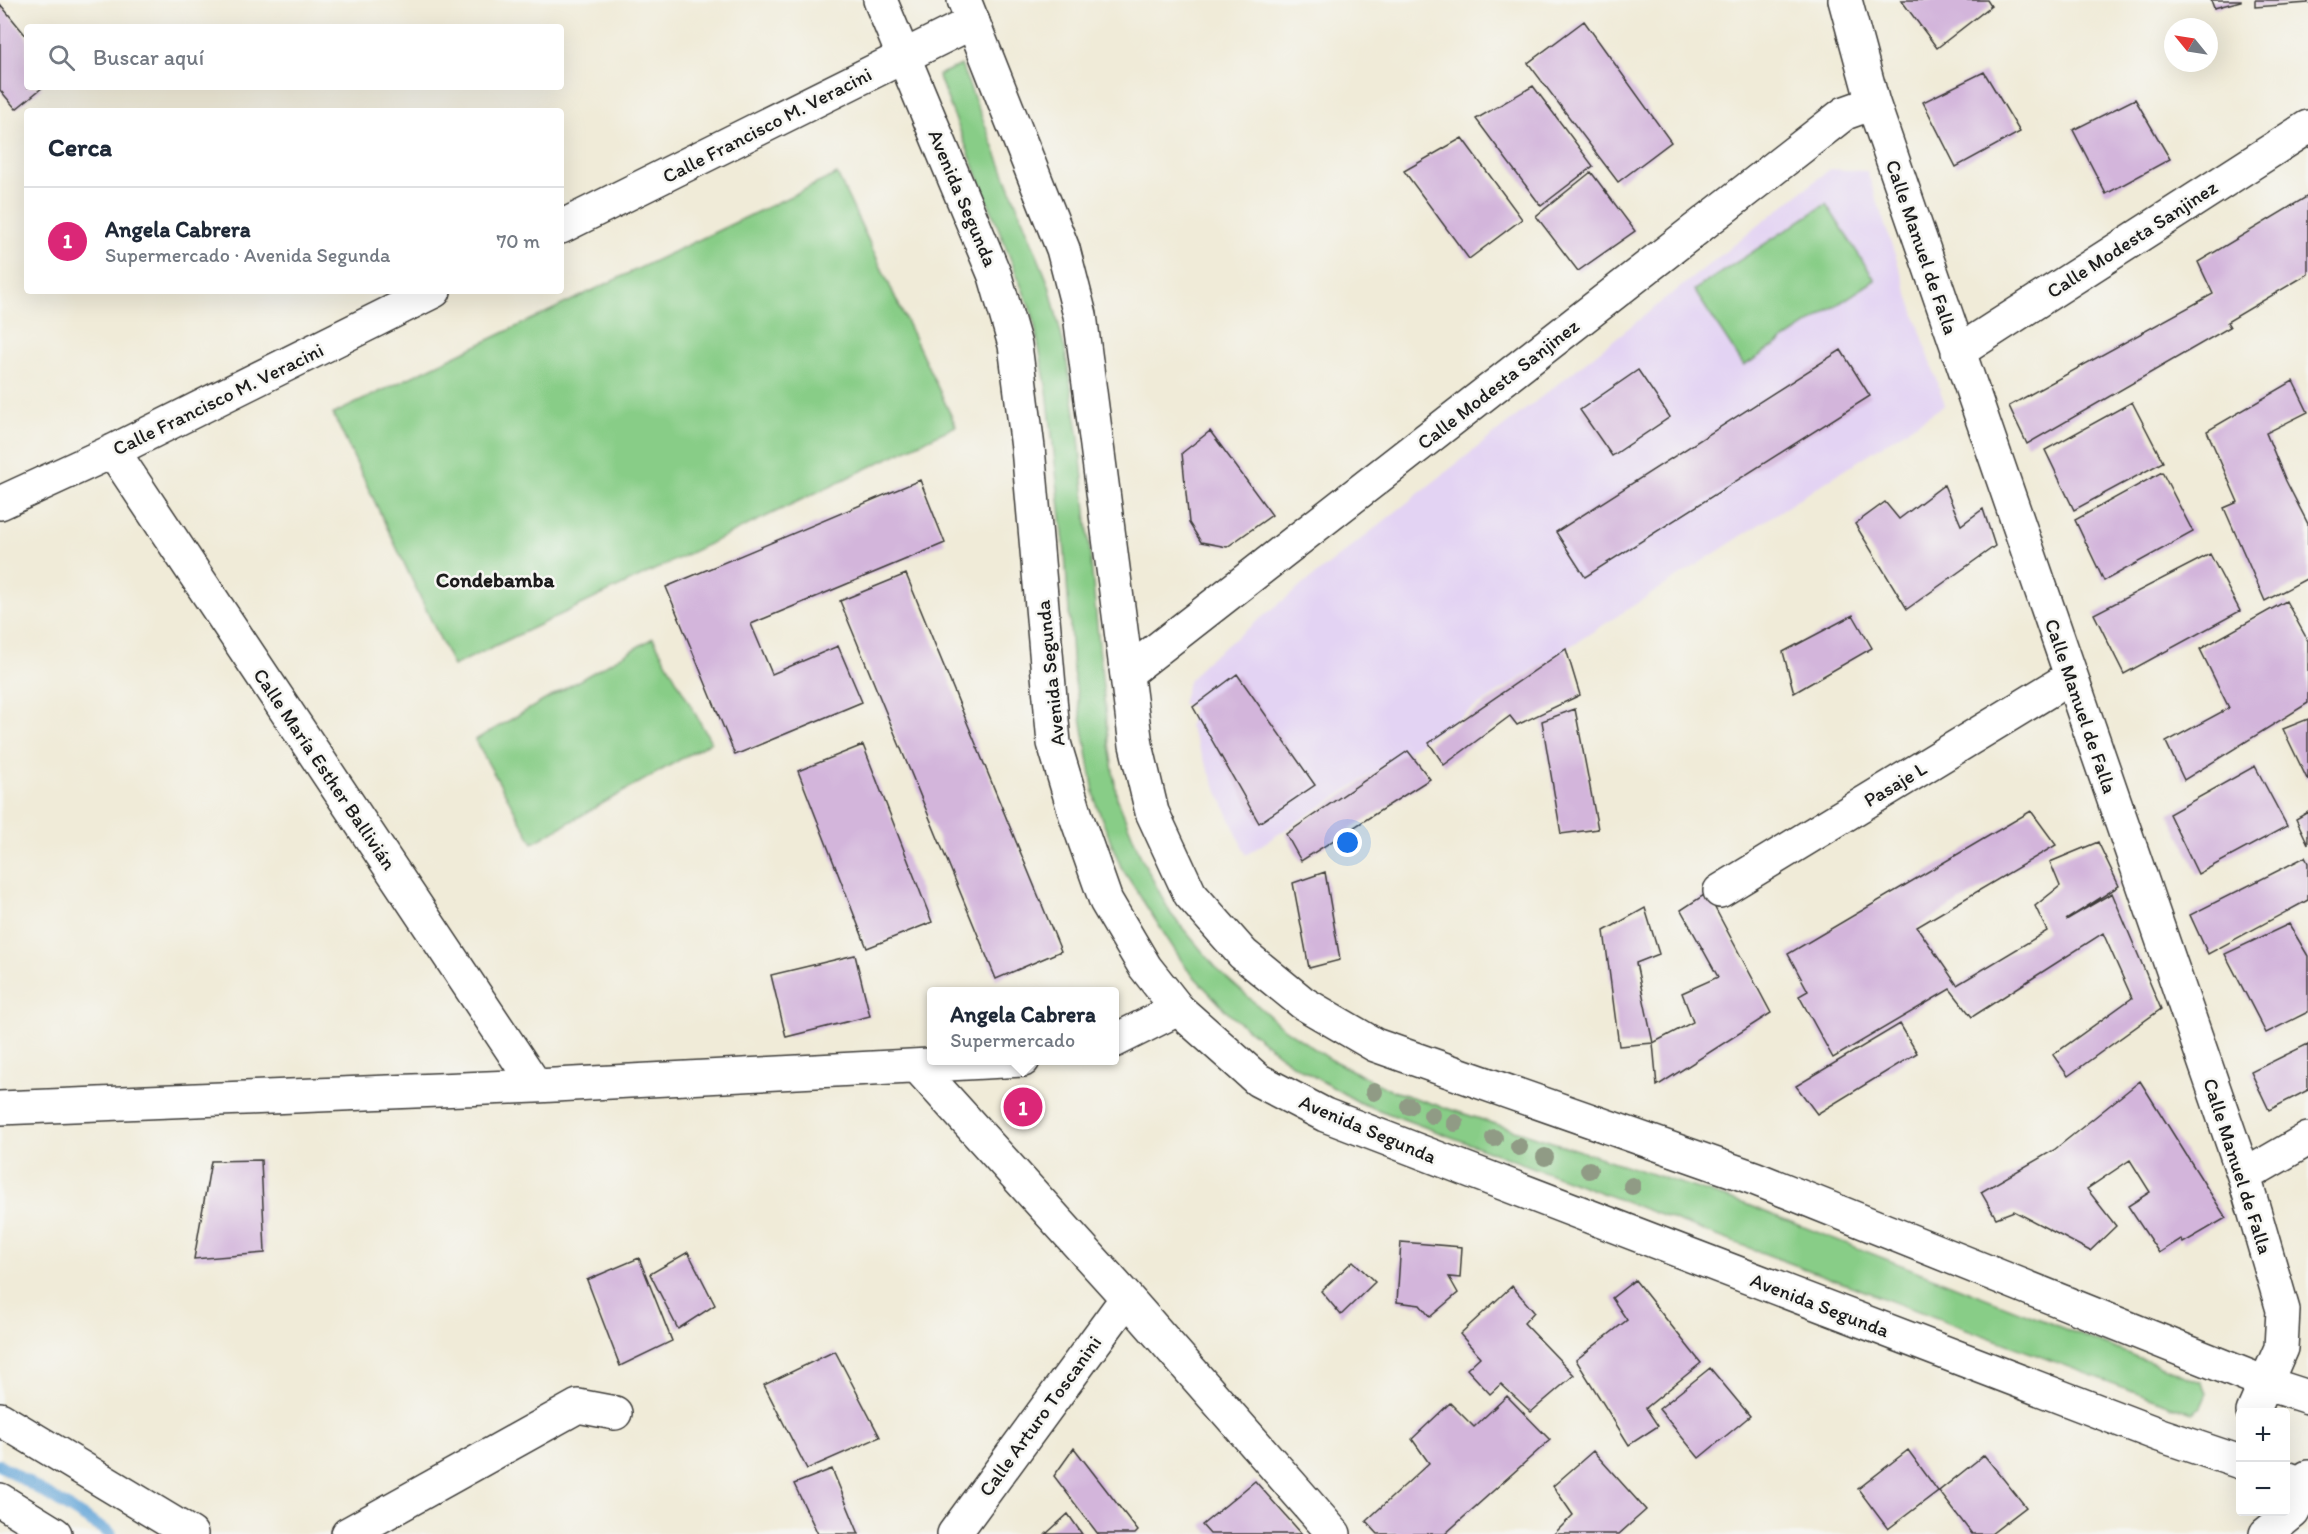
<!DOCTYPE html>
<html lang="es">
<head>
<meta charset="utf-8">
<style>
	:root { --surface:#fff; --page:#f2f2f3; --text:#1f2937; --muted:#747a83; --line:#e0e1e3; --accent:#db2777 }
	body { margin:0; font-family:Itim,sans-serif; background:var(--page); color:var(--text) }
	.controls { position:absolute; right:18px; bottom:18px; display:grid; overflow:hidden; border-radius:6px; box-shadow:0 6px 24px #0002 }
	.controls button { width:54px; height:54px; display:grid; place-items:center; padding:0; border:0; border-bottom:2px solid var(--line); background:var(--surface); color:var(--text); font:30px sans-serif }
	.compass { position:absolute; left:2164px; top:18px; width:54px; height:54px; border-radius:50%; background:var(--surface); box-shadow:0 6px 24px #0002; rotate:300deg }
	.you { position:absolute; left:1348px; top:843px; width:21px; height:21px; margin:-15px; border:4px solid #fff; border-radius:50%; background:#1a73e8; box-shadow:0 0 0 9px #1a73e833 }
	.badge { display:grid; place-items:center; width:39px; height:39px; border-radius:50%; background:var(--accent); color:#fff; font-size:20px; font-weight:700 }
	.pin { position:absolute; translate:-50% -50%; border:3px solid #fff; box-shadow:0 2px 6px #0006 }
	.popup { position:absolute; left:927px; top:987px; width:192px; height:78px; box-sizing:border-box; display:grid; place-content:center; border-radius:6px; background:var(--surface); filter:drop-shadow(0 2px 4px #0005); font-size:20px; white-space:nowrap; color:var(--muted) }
	.popup b { font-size:22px; color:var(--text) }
	.popup::after { content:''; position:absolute; left:50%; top:100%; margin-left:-12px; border:12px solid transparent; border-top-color:var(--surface) }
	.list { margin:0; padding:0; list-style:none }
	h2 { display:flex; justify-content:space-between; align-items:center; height:78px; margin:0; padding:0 24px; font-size:26px }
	h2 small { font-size:20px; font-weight:400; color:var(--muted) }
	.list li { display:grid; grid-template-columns:39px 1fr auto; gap:18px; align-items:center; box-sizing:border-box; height:108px; padding:0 24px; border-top:2px solid var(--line) }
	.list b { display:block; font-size:22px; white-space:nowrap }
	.list p { margin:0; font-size:20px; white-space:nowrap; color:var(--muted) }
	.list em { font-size:20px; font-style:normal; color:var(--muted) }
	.icon { flex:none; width:33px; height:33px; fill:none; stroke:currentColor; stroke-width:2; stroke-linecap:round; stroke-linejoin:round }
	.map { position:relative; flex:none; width:2308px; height:1534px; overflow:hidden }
	.search { position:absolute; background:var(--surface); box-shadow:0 6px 24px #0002; left:24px; top:24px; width:540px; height:66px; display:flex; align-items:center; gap:15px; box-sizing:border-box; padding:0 21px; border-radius:6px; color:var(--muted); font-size:22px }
	.panel { position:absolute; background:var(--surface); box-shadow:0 6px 24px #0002; left:24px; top:108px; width:540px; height:186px; border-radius:6px }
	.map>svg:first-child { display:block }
	.built { fill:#e3d3f3 }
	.green { fill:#88cd87; stroke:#527452; stroke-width:1.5 }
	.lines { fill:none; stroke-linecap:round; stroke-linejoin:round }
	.stream { stroke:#65a6d8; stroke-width:12 }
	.building { fill:#d3b5db }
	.minor-casing { stroke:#3c3b38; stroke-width:36 }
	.major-casing { stroke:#3c3b38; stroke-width:36 }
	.minor { stroke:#fff; stroke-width:33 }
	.major { stroke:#fff; stroke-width:33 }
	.tree { fill:#909b85 }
	.labels { text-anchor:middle; stroke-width:5; stroke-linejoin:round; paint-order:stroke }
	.street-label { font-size:20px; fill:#1c1c1c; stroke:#f6f6f2 }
	.neighbourhood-label { font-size:21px; font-weight:bold; fill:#1c1c1c; stroke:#f6f6f2 }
</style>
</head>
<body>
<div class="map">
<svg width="2308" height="1534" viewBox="0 0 2308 1534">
	<rect width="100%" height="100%" fill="#f6f6f2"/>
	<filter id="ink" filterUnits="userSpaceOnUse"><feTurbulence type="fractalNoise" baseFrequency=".0167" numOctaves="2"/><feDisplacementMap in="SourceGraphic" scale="12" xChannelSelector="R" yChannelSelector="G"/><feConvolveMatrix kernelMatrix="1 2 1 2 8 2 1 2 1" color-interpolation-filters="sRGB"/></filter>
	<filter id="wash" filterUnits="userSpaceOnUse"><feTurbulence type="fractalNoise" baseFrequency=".008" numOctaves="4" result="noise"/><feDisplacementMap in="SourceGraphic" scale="24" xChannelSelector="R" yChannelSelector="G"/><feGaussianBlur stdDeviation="1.35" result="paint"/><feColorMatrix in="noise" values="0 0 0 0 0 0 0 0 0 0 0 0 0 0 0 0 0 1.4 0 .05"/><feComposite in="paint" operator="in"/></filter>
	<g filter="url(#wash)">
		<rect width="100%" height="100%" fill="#f0ebd8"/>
		<!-- built -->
		<path class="built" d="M1830 169 1867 171 1945 405 1246 855 1189 726 1193 707 1182 704 1188 682 1204 663Z"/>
		<!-- green -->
		<path class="green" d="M961 65 1049 285 1065 350 1079 438 1107 730 1117 798 1141 857 1171 914 1219 971 1282 1027 1330 1059 1390 1090 1745 1204 2201 1382 2207 1393 2201 1407 2192 1413 1360 1103 1290 1063 1229 1014 1187 969 1121 867 1096 804 1073 671 1065 553 1047 390 1033 316 938 75Z
			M837 174 956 426 453 666 333 414Z
			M1826 204 1875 280 1744 366 1694 290Z
			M653 638 711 742 533 843 475 740Z"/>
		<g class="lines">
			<!-- stream -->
			<path class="stream" d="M0 1465 111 1534"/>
		</g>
		<g id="blocks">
			<!-- building -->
			<path class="building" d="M1901 0H1987L1991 6 1937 48Z
				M2211 0H2241V1L2214 8Z
				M2255 0H2308V3L2255 7Z
				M0 4 27 37V87H43L16 109 0 90Z
				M1584 21 1671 142 1618 182 1528 63Z
				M1984 72 2020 132 1956 167 1923 102Z
				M1533 86 1593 166 1541 206 1476 119Z
				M2135 99 2170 159 2106 194 2073 130Z
				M1462 138 1522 219 1469 259 1404 171Z
				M1591 172 1635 231 1578 271 1536 216Z
				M2308 196V274L2227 322 2230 327 2027 444 2009 406 2213 294 2198 262Z
				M1841 350 1870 396 1585 577 1556 532Z
				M1638 370 1670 417 1612 456 1580 410Z
				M2293 381 2308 412 2266 433 2286 481 2308 524V578L2265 601 2224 508 2238 502 2207 431Z
				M2132 402 2163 462 2074 510 2045 450Z
				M1210 431 1272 515 1227 547 1201 542 1189 523 1182 453Z
				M2162 472 2193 532 2104 581 2075 520Z
				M920 480 945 543 751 624 772 674 838 646 862 702 735 755 666 587Z
				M1944 485 1961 525 1983 509 1995 546 1907 609 1855 524 1885 502 1899 519Z
				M2210 554 2240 611 2124 674 2094 614Z
				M906 574 1061 951 996 979 840 601Z
				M2286 601 2308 641V703L2184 780 2166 742 2229 708 2200 649Z
				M1853 615 1872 648 1794 693 1783 652Z
				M1566 649 1580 695 1517 725 1510 716 1444 765 1429 743Z
				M1237 674 1315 785 1259 823 1193 707Z
				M1575 709 1598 829 1561 834 1542 721Z
				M2308 719V781L2283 729Z
				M863 745 932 922 867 948 798 771Z
				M1408 751 1430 779 1301 861 1286 834Z
				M2255 766 2287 826 2198 874 2169 814Z
				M2031 811 2056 845 1917 927 1957 985 2047 931 2035 906 2060 886 2050 862 2098 842 2119 886 2066 920 2112 893 2161 1009 2068 1076 2053 1055 2132 998 2103 933 1972 1017 1950 989 1833 1058 1799 996 1808 991 1788 954Z
				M2308 812V844L2296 819Z
				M2305 857 2308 863V900L2208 954 2190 915Z
				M1325 872 1340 960 1309 968 1293 883Z
				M1707 893 1771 1013 1657 1086 1653 1043 1693 1022 1682 993 1718 977 1681 910Z
				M1645 908 1659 954 1636 963 1653 1043 1619 1046 1604 931Z
				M2289 924 2308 956V1012L2266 1033 2225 954Z
				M855 955 870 1016 786 1037 771 975Z
				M1900 1024 1917 1053 1817 1114 1796 1086Z
				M2308 1044V1090L2269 1110 2251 1072Z
				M2140 1081 2226 1218 2183 1243 2181 1239 2159 1253 2128 1206 2150 1192 2130 1160 2087 1189 2116 1226 2090 1251 2014 1211 1996 1218 1981 1192 2054 1150Z
				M261 1160 265 1253 194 1259 211 1161Z
				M1401 1242 1462 1247 1460 1278 1449 1277 1458 1293 1430 1317 1420 1305 1397 1302Z
				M688 1252 715 1305 678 1329 650 1274Z
				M639 1258 672 1341 620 1366 587 1280Z
				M1353 1261 1375 1282 1341 1315 1321 1291Z
				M1635 1280 1701 1363 1646 1408 1658 1426 1629 1445 1576 1360 1627 1320 1612 1298Z
				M1512 1286 1534 1312 1524 1323 1574 1375 1531 1412 1501 1384 1490 1394 1467 1369 1480 1357 1460 1334Z
				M835 1351 880 1437 807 1469 764 1385Z
				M1710 1368 1750 1416 1699 1458 1659 1409Z
				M1507 1396 1550 1440 1445 1534H1378L1366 1521 1429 1463 1412 1439 1450 1403 1474 1427Z
				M1074 1448 1138 1531 1135 1534H1098L1054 1476Z
				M1908 1450 1938 1491 1888 1529 1858 1489Z
				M1593 1451 1646 1510 1619 1534H1554L1573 1515 1553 1486Z
				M1984 1455 2026 1507 1991 1534H1972L1939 1491Z
				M832 1469 859 1534H818L794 1484Z
				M1255 1481 1302 1534H1210L1202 1525Z
				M1068 1514 1082 1534H1046Z"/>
		</g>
	</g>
	<g filter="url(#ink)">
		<use href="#blocks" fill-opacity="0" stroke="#3c3b38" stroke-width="1.5"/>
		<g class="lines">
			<defs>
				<path id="minor" d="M1845 0 1873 103 2244 1176 2283 1310 2281 1348 2253 1412
					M561 227 973 22
					M1958 352 2308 127
					M113 451 536 1086
					M0 503 113 451 434 291
					M1127 673 1845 113 1873 103
					M1720 891 2071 677
					M1114 1041 1178 1009
					M917 1066 1127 1298 1334 1534
					M0 1108 536 1086 1023 1060
					M2244 1176 2308 1139
					M0 1419 191 1534
					M0 1500 55 1534
					M348 1534 578 1406 615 1413
					M954 1534 1127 1298
					M2266 1534 2293 1512 2308 1477"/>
				<path id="major" d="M880 0 995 276 1015 345 1028 448 1054 743 1076 816 1106 901 1145 967 1178 1009 1258 1080 1325 1115 2160 1435 2240 1462
					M964 0 1063 249 1080 315 1136 745 1152 812 1190 894 1243 954 1303 1003 1375 1045 1754 1178 2265 1383 2308 1397
					M2286 1478 2308 1486"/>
			</defs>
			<!-- minor casing -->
			<use href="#minor" class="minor-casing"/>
			<!-- major casing -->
			<use href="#major" class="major-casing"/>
			<!-- minor -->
			<use href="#minor" class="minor"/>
			<!-- major -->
			<use href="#major" class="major"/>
		</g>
		<!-- trees -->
		<g class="tree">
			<circle cx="1374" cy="1092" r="9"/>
			<circle cx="1409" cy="1106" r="9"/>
			<circle cx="1432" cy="1115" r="9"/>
			<circle cx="1455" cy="1123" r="9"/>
			<circle cx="1494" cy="1138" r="9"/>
			<circle cx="1519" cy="1147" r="9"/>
			<circle cx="1545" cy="1157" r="9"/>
			<circle cx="1589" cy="1170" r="9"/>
			<circle cx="1632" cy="1186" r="9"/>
		</g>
	</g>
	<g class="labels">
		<!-- street labels -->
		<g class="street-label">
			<text transform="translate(767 125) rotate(-27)" y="7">Calle Francisco M. Veracini</text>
			<text transform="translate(963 198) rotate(67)" y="7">Avenida Segunda</text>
			<text transform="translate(2132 239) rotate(-33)" y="7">Calle Modesta Sanjinez</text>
			<text transform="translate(1922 247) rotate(71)" y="7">Calle Manuel de Falla</text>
			<text transform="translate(1498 384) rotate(-38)" y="7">Calle Modesta Sanjinez</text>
			<text transform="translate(218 399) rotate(-26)" y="7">Calle Francisco M. Veracini</text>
			<text transform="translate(1050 673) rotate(-96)" y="7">Avenida Segunda</text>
			<text transform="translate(2081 706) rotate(71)" y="7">Calle Manuel de Falla</text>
			<text transform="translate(325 769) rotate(56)" y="7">Calle María Esther Ballivián</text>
			<text transform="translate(1895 784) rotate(-31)" y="7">Pasaje L</text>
			<text transform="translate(1368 1129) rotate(23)" y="7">Avenida Segunda</text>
			<text transform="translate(2238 1166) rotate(72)" y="7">Calle Manuel de Falla</text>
			<text transform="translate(1820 1305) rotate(21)" y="7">Avenida Segunda</text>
			<text transform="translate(1040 1416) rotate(-54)" y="7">Calle Arturo Toscanini</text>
		</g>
		<!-- neighbourhood labels -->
		<g class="neighbourhood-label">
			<text x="495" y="587">Condebamba</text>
		</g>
	</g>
</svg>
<div class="controls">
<button>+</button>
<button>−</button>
</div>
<svg class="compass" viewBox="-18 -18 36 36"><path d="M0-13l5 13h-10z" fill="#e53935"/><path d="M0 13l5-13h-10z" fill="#747a83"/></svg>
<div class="you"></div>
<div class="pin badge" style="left:1023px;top:1107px">1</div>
<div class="popup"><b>Angela Cabrera</b>Supermercado</div>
<div class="search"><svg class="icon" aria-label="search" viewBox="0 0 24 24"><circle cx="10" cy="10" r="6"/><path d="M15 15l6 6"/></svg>Buscar aquí</div>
<section class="panel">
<h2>Cerca<small></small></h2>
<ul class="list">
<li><span class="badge">1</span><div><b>Angela Cabrera</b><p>Supermercado · Avenida Segunda</p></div><em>70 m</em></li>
</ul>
</section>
</div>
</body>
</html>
